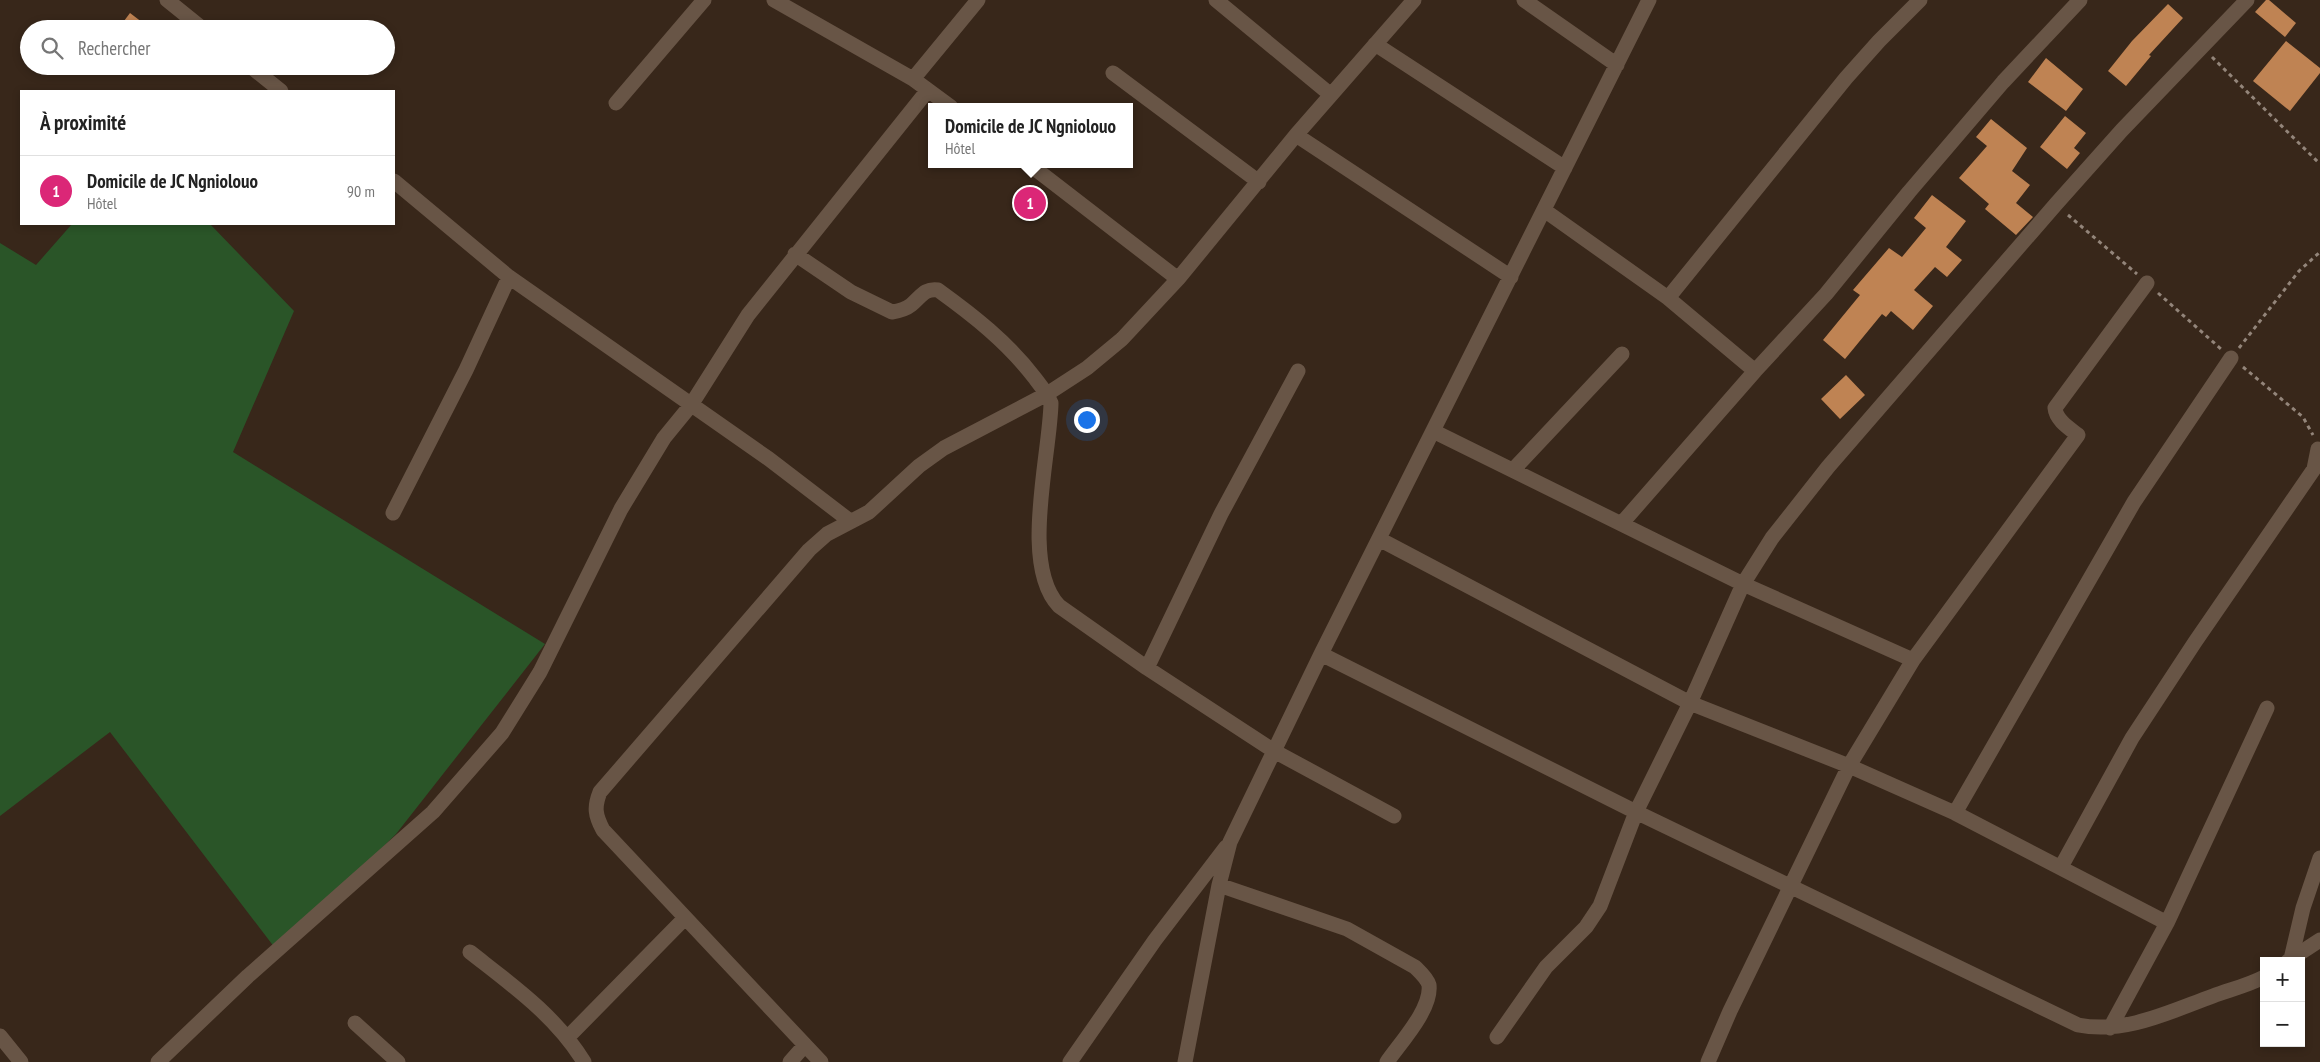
<!DOCTYPE html>
<html lang="fr">
<head>
<meta charset="utf-8">
<style>
	:root { --surface:#fff; --page:#f6f6f6; --text:#222; --muted:#767676; --line:#e0e0e0; --accent:#db2777 }
	body { margin:0; font-family:"PT Sans Narrow",sans-serif; background:var(--page); color:var(--text) }
	.controls { position:absolute; right:15px; bottom:15px; display:grid; overflow:hidden; border-radius:0px; box-shadow:0 2px 8px #0003 }
	.controls button { width:45px; height:45px; display:grid; place-items:center; padding:0; border:0; border-bottom:1px solid var(--line); background:var(--surface); color:var(--text); font:25px sans-serif }
	.you { position:absolute; left:1086px; top:419px; width:18px; height:18px; margin:-12px; border:4px solid #fff; border-radius:50%; background:#1a73e8; box-shadow:0 0 0 8px #1a73e833 }
	.badge { display:grid; place-items:center; width:32px; height:32px; border-radius:50%; background:var(--accent); color:#fff; font-size:16px; font-weight:700 }
	.pin { position:absolute; translate:-50% -50%; border:2px solid #fff; box-shadow:0 1px 5px #0006 }
	.popup { position:absolute; left:928px; top:103px; width:205px; height:65px; box-sizing:border-box; display:grid; place-content:center; border-radius:0px; background:var(--surface); filter:drop-shadow(0 1px 4px #0005); font-size:16px; white-space:nowrap; color:var(--muted) }
	.popup b { font-size:19px; color:var(--text) }
	.popup::after { content:''; position:absolute; left:50%; top:100%; margin-left:-10px; border:10px solid transparent; border-top-color:var(--surface) }
	.list { margin:0; padding:0; list-style:none }
	h2 { display:flex; justify-content:space-between; align-items:center; height:65px; margin:0; padding:0 20px; font-size:21px }
	h2 small { font-size:16px; font-weight:400; color:var(--muted) }
	.list li { display:grid; grid-template-columns:32px 1fr auto; gap:15px; align-items:center; box-sizing:border-box; height:70px; padding:0 20px; border-top:1px solid var(--line) }
	.list b { display:block; font-size:19px; white-space:nowrap }
	.list p { margin:0; font-size:16px; white-space:nowrap; color:var(--muted) }
	.list em { font-size:16px; font-style:normal; color:var(--muted) }
	.icon { flex:none; width:28px; height:28px; fill:none; stroke:currentColor; stroke-width:2; stroke-linecap:round; stroke-linejoin:round }
	.map { position:relative; flex:none; width:2320px; height:1062px; overflow:hidden }
	.search { position:absolute; background:var(--surface); box-shadow:0 2px 8px #0003; left:20px; top:20px; width:375px; height:55px; display:flex; align-items:center; gap:12px; box-sizing:border-box; padding:0 18px; border-radius:28px; color:var(--muted); font-size:19px }
	.panel { position:absolute; background:var(--surface); box-shadow:0 2px 8px #0003; left:20px; top:90px; width:375px; height:135px; border-radius:0px }
	.map>svg:first-child { display:block }
	.green { fill:#2a5528 }
	.building { fill:#bf8353 }
	.lines { fill:none; stroke-linecap:round; stroke-linejoin:round }
	.path { stroke:#93857a; stroke-width:3; stroke-dasharray:4 4; stroke-linecap:butt }
	.street { stroke:#685546; stroke-width:15 }
</style>
</head>
<body>
<div class="map">
<svg width="2320" height="1062" viewBox="0 0 2320 1062">
	<rect width="100%" height="100%" fill="#38271a"/>
	<!-- green -->
	<path class="green" d="M72 224H210L294 311 233 452 545 644 396 834 278 952 110 732 0 816V243L36 265Z"/>
	<!-- building -->
	<path class="building" d="M2266 0H2269L2296 23 2285 37 2255 12Z
		M2168 4 2183 18 2149 55 2151 56 2126 86 2108 71 2132 41Z
		M130 13 151 29H118Z
		M2286 41 2320 68V73L2290 111 2253 81Z
		M2046 58 2083 89 2066 111 2028 82Z
		M2065 116 2086 133 2074 148 2080 153 2067 169 2040 147Z
		M1991 119 2027 148 2012 171 2030 185 2016 203 2033 217 2016 235 1985 209 1989 204 1959 178 1987 146 1976 137Z
		M1932 195 1966 221 1946 247 1962 260 1947 277 1935 267 1914 290 1933 306 1913 330 1891 311 1886 317 1882 314 1845 359 1823 340 1860 295 1853 290 1889 248 1902 257 1926 228 1914 218Z
		M1846 375 1865 395 1840 419 1821 399Z"/>
	<g class="lines">
		<!-- path -->
		<path class="path" d="M2212 57 2320 164
			M2068 215 2137 274
			M2158 293 2221 349
			M2239 348 2299 271 2320 252
			M2243 367 2303 417 2313 435"/>
		<!-- street -->
		<path class="street" d="M167 0 203 29
			M774 0 913 79 951 107
			M1216 0 1331 95
			M1524 0 1617 65
			M1375 44 1565 168
			M250 66 281 91
			M1113 73 1259 182
			M913 79 978 0
			M616 103 704 0
			M1296 135 1511 277
			M1029 164 1178 279
			M394 181 509 277 769 459 850 521
			M1544 210 1668 298 1755 371
			M795 254 851 292 892 312C899 311 906 309 911 305 921 297 924 288 938 290 974 316 1007 342 1034 377 1041 386 1047 393 1051 403 1050 456 1020 565 1059 606L1147 668 1274 751 1394 816
			M1668 298 1846 78 1879 41 1920 0
			M1433 431 1743 584 1913 660
			M1513 470 1622 354
			M393 513 466 370 509 277
			M1622 523 1755 371 1826 294 1909 192 2003 82 2080 0
			M1379 539 1690 703 1849 766 1955 813 2167 923
			M1321 654 1636 812 2078 1025C2126 1034 2169 1012 2213 996 2229 990 2249 985 2264 977
			M1147 668 1221 514 1298 371
			M1955 813 2134 502 2231 358
			M2061 867 2132 738 2195 642 2314 469 2318 449
			M1219 885 1347 929 1415 967C1420 972 1427 978 1429 985 1432 1009 1400 1043 1387 1062
			M470 952C512 985 556 1016 584 1062
			M2291 959 2303 908 2320 858
			M2288 961 2320 940
			M355 1023 398 1062
			M2110 1028 2167 923 2267 708
			M0 1036 21 1062
			M568 1037 685 918
			M1497 1037 1546 967 1586 927 1600 906 1636 812 1690 703 1743 584 1772 538 1828 467 2056 204 2122 130 2247 0
			M158 1062 248 976 433 812 502 733 540 672 621 509 664 438 691 405 748 315 928 90
			M790 1062 805 1045
			M821 1062 603 830C595 815 594 807 600 792L809 550 827 534 869 512 919 466 944 448 1047 394 1087 368 1122 339 1178 279 1296 135 1414 0
			M1070 1062 1155 940 1226 847
			M1185 1062 1219 885 1230 842 1321 654 1649 0
			M1708 1062 1730 1011 1849 766 1913 660 2078 435C2069 428 2056 420 2055 408L2147 283"/>
	</g>
</svg>
<div class="controls">
<button>+</button>
<button>−</button>
</div>
<div class="you"></div>
<div class="pin badge" style="left:1030px;top:203px">1</div>
<div class="popup"><b>Domicile de JC Ngniolouo</b>Hôtel</div>
<div class="search"><svg class="icon" aria-label="search" viewBox="0 0 24 24"><circle cx="10" cy="10" r="6"/><path d="M15 15l6 6"/></svg>Rechercher</div>
<section class="panel">
<h2>À proximité<small></small></h2>
<ul class="list">
<li><span class="badge">1</span><div><b>Domicile de JC Ngniolouo</b><p>Hôtel</p></div><em>90 m</em></li>
</ul>
</section>
</div>
</body>
</html>
